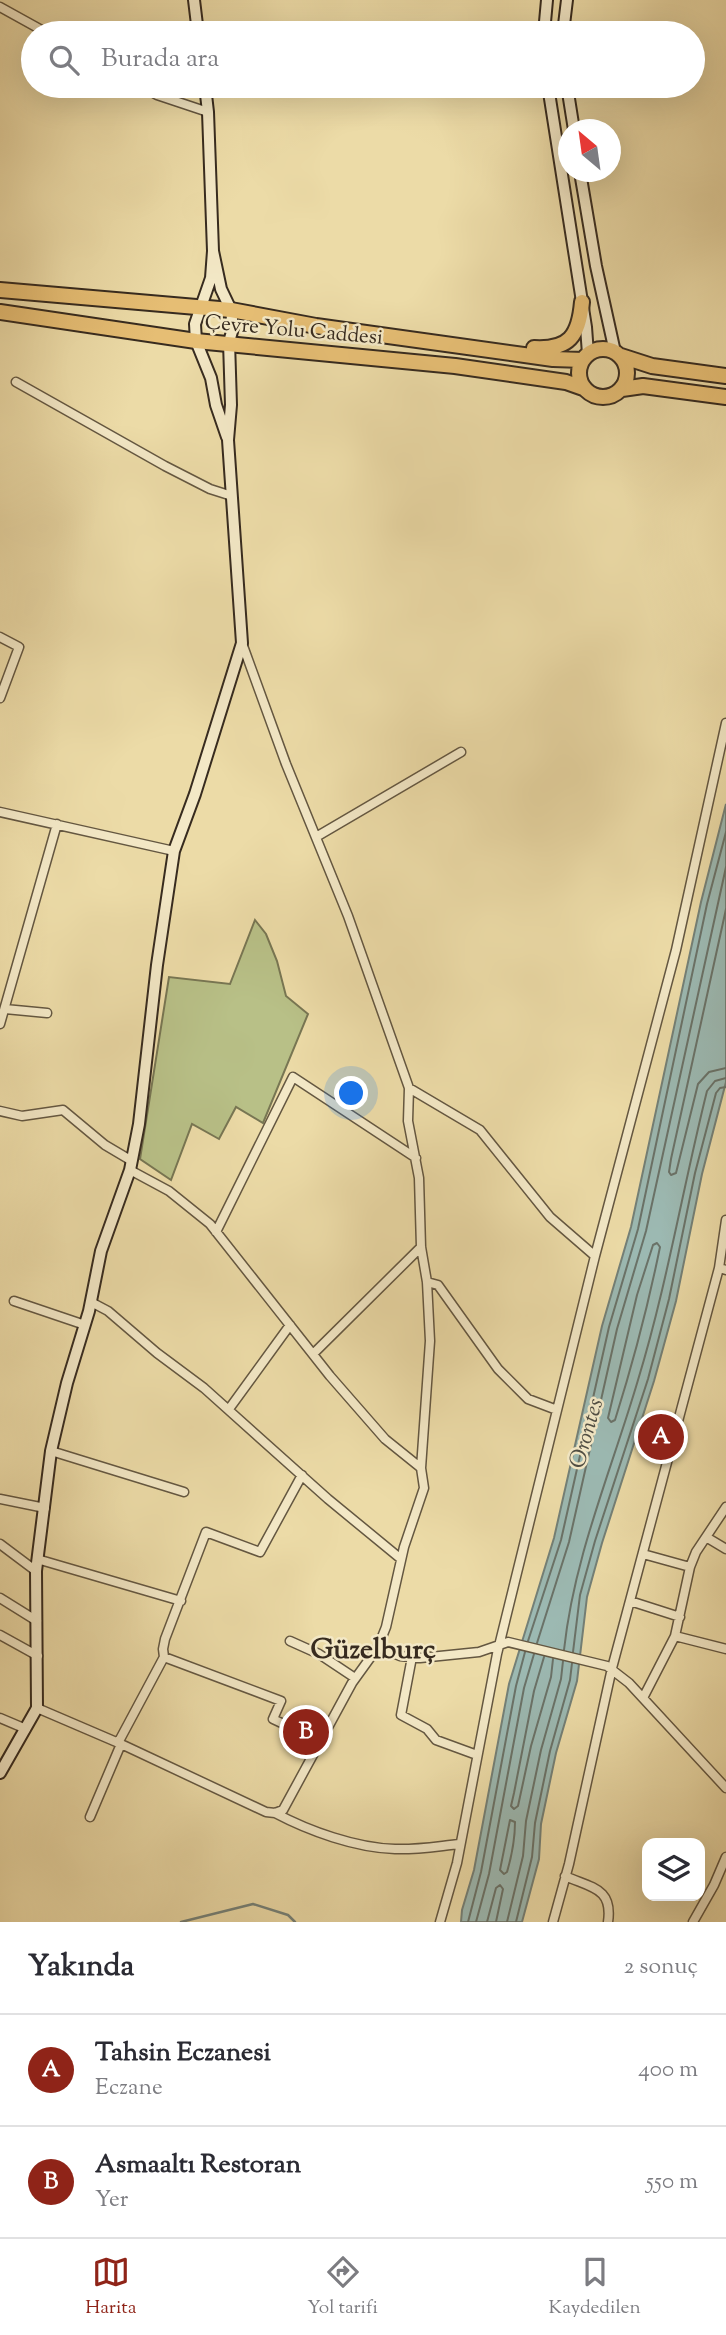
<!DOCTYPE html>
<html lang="tr">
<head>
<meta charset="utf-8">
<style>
	:root { --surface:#fff; --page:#f2f2f3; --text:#2b2b33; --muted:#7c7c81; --line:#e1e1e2; --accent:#8f2418 }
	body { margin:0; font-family:"Sorts Mill Goudy",serif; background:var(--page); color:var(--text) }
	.controls { position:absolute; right:21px; bottom:21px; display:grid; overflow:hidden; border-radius:14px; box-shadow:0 7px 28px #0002 }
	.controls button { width:63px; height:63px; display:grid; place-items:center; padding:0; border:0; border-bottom:2px solid var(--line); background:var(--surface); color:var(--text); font:35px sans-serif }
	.compass { position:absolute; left:558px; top:119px; width:63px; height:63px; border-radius:50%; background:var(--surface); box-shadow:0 7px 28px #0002; rotate:331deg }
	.you { position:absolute; left:352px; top:1094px; width:24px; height:24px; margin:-18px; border:5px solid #fff; border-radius:50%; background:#1a73e8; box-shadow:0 0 0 10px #1a73e833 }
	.badge { display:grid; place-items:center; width:46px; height:46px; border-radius:50%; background:var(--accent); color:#fff; font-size:23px; font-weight:700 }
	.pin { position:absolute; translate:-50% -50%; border:4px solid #fff; box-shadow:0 2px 7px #0006 }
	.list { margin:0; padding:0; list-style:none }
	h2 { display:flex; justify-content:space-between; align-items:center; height:91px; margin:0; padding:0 28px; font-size:30px }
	h2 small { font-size:23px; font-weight:400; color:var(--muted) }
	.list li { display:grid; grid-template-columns:46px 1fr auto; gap:21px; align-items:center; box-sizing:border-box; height:112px; padding:0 28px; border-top:2px solid var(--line) }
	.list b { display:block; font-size:26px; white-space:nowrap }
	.list p { margin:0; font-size:23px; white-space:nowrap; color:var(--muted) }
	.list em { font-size:23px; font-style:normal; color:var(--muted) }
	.icon { flex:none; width:38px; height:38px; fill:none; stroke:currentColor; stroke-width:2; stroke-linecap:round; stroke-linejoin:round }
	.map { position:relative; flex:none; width:726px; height:1922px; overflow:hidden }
	.search { position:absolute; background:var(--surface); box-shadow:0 7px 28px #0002; left:21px; right:21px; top:21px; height:77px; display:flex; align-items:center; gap:18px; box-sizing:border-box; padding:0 24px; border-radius:38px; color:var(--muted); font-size:26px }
	.sheet { height:315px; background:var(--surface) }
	nav { display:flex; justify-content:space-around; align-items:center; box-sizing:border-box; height:98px; border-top:2px solid var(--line); background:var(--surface); font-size:19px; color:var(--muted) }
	nav a { display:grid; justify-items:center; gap:4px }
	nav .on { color:var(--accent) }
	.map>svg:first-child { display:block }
	.green { fill:#b8c087; stroke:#787653; stroke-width:2 }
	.water { fill:#9cb9b2; stroke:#748077; stroke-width:2 }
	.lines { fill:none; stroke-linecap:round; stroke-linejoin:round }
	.shore { stroke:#6a7268; stroke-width:2 }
	.stream { stroke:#748077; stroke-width:2.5 }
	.street-casing { stroke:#645741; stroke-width:11 }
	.secondary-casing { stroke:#372b1f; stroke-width:14 }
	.highway-casing { stroke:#372b1f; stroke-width:18 }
	.street { stroke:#f3e8c6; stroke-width:8 }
	.secondary { stroke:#f3e8c6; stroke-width:10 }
	.highway { stroke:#e6be74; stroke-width:14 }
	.labels { text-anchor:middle; stroke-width:5; stroke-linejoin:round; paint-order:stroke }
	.street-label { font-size:21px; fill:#372b1f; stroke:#f3e8c6 }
	.water-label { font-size:23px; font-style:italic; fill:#504e44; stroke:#f3e8c6 }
	.district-label { font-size:28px; font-weight:bold; fill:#372b1f; stroke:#f3e8c6 }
</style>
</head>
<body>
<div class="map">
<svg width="726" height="1922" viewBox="0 0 726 1922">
	<rect width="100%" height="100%" fill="#ecdba7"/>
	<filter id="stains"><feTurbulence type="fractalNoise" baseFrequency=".00286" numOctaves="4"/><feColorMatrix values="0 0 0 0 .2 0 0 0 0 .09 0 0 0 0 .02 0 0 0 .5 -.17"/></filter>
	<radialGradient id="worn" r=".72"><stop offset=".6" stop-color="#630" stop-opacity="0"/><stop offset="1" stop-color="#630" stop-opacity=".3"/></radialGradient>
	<!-- green -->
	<path class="green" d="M255 920 266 934 277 961 286 996 308 1014 263 1123 236 1107 219 1139 192 1124 171 1180 140 1159 169 977 230 984Z"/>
	<!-- water -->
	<path class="water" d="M726 804V1082L702 1174 676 1301 654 1381 602 1543 587 1597 577 1681 556 1753 541 1824 539 1859 522 1922H461L462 1910 474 1870 509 1684 554 1538 602 1326 631 1227 701 902Z"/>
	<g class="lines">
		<!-- shore -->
		<path class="shore" d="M726 909 671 1159 669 1172 671 1175 676 1173 698 1084 709 1072 726 1068
			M657 1243 660 1247C648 1306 633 1363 615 1420L611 1422 608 1418 637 1295 653 1245Z
			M528 1641 561 1540 609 1327 638 1229 707 904 726 832
			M537 1643 569 1542 617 1329 646 1231 726 867
			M564 1650C574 1556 612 1469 638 1380 667 1285 683 1187 707 1091L715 1081 726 1078
			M573 1652 580 1595 595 1541 648 1379 669 1299 695 1173 716 1093 720 1088 726 1087
			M544 1657 534 1691 514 1793 511 1806 514 1809 518 1806 531 1746 551 1677 553 1659
			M510 1820 515 1822C515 1840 512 1855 507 1872L504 1874 500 1870Z
			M468 1922 481 1872 516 1686 525 1652
			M476 1922 489 1874 524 1688 534 1654
			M487 1922 496 1888 500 1885 503 1889 496 1922
			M507 1922 523 1856 526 1821 541 1750 561 1679 563 1661
			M516 1922 532 1857 535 1823 550 1751 570 1680 572 1663"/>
		<!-- stream -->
		<path class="stream" d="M181 1922 253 1904 288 1915 295 1922"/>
		<defs>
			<path id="street" d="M0 7 47 33
				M141 86 157 95 208 112
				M16 382 165 466 210 489 232 496
				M0 637 19 647 0 698
				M242 643 286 764 348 916 409 1088 408 1121 419 1178 421 1247 427 1282 430 1341 421 1468
				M0 812 174 851
				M316 837 461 752
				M5 1009 47 1013
				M0 1024 57 824
				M409 1088 480 1130 550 1217 595 1256 497 1654 457 1863 440 1922
				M0 1111 22 1116 63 1110 105 1145 132 1161
				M216 1232 293 1077 416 1158
				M595 1256 676 950 726 723
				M719 1268 726 1220
				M427 1282 438 1285 498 1369 528 1399 557 1410
				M14 1301 85 1325
				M91 1302 108 1311 157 1353 204 1388 328 1499 401 1559
				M313 1354 421 1247
				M229 1409 290 1325
				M51 1451 184 1492
				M0 1499 45 1508
				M706 1537 726 1549
				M0 1544 36 1571
				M643 1554 690 1567
				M37 1559 181 1601
				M0 1598 37 1621
				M630 1601 680 1617
				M0 1635 38 1656
				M675 1636 726 1649
				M290 1641 319 1654 355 1678
				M378 1647 400 1656 420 1658 479 1652 508 1642 607 1666 629 1683 726 1788
				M164 1657 281 1701 273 1719 290 1727 286 1736 314 1751
				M412 1657 401 1715 427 1729 436 1740 477 1755
				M643 1698 675 1636 690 1567 696 1552 726 1507
				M37 1708 121 1744 266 1812 275 1813 283 1810 352 1683 378 1647 386 1627 404 1547 424 1488 421 1468 385 1439 330 1376 210 1224 169 1191 130 1170
				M0 1718 26 1729
				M118 1743 164 1657 163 1649 165 1639 206 1532 260 1552 302 1475
				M275 1813C309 1831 356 1848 395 1849 416 1850 439 1846 460 1844
				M90 1817 121 1744
				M565 1876C592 1888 613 1888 608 1922
				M553 1922 569 1864 612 1668 719 1268 726 1270
				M693 1922 714 1885 726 1857"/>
			<path id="secondary" d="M194 0 198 33
				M544 33 547 0
				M563 33 567 0
				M205 86 208 112 213 251 211 278 195 324 196 341 211 378 216 405 227 437
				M548 86 586 327 588 354
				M567 86 574 130
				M580 172 596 266 615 352
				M0 1773 37 1708 36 1571 51 1451 67 1383 89 1311 101 1251 130 1170 139 1124 157 965 174 851 195 794 242 643 228 440 231 405 229 342 233 328 231 310 221 289 213 251"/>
			<path id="highway" d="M0 290 231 310 316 326 553 359 583 360
				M0 312 196 341 455 366 566 382 583 388
				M534 348C569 350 579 336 582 302
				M579 373a24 24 0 1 1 48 0a24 24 0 1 1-48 0Z
				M621 356 652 366 726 376
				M622 389 643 386 726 397"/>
		</defs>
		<!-- street casing -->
		<use href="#street" class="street-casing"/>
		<!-- secondary casing -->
		<use href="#secondary" class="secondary-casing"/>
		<!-- highway casing -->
		<use href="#highway" class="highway-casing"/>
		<!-- street -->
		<use href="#street" class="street"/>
		<!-- secondary -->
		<use href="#secondary" class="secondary"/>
		<!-- highway -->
		<use href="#highway" class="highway"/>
	</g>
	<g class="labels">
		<!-- street labels -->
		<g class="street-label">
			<text transform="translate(294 329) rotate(5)" y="7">Çevre Yolu Caddesi</text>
		</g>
		<!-- water labels -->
		<g class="water-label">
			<text transform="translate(585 1433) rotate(-74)" y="8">Orontes</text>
		</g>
		<!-- district labels -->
		<g class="district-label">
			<text x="373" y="1658">Güzelburç</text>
		</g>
	</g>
	<rect width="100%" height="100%" filter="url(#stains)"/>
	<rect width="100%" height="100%" fill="url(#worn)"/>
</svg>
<div class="controls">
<button><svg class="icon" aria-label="layers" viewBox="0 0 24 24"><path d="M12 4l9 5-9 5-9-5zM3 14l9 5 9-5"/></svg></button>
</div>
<svg class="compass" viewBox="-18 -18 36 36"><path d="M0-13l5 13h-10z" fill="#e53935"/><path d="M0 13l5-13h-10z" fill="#7c7c81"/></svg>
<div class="you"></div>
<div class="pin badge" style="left:661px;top:1437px">A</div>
<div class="pin badge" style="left:306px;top:1732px">B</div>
<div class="search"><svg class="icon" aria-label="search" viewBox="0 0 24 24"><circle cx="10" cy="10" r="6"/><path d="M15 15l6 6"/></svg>Burada ara</div>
</div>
<section class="sheet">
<h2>Yakında<small>2 sonuç</small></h2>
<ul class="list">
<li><span class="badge">A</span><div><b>Tahsin Eczanesi</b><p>Eczane</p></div><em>400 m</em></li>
<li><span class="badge">B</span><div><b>Asmaaltı Restoran</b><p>Yer</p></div><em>550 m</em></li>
</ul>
</section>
<nav>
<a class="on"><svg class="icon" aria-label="map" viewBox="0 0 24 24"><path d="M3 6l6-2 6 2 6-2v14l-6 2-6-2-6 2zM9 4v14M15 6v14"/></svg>Harita</a>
<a><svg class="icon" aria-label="directions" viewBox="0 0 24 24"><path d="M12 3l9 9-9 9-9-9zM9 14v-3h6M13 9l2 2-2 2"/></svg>Yol tarifi</a>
<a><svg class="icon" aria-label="saved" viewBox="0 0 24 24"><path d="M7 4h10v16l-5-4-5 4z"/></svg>Kaydedilen</a>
</nav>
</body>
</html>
